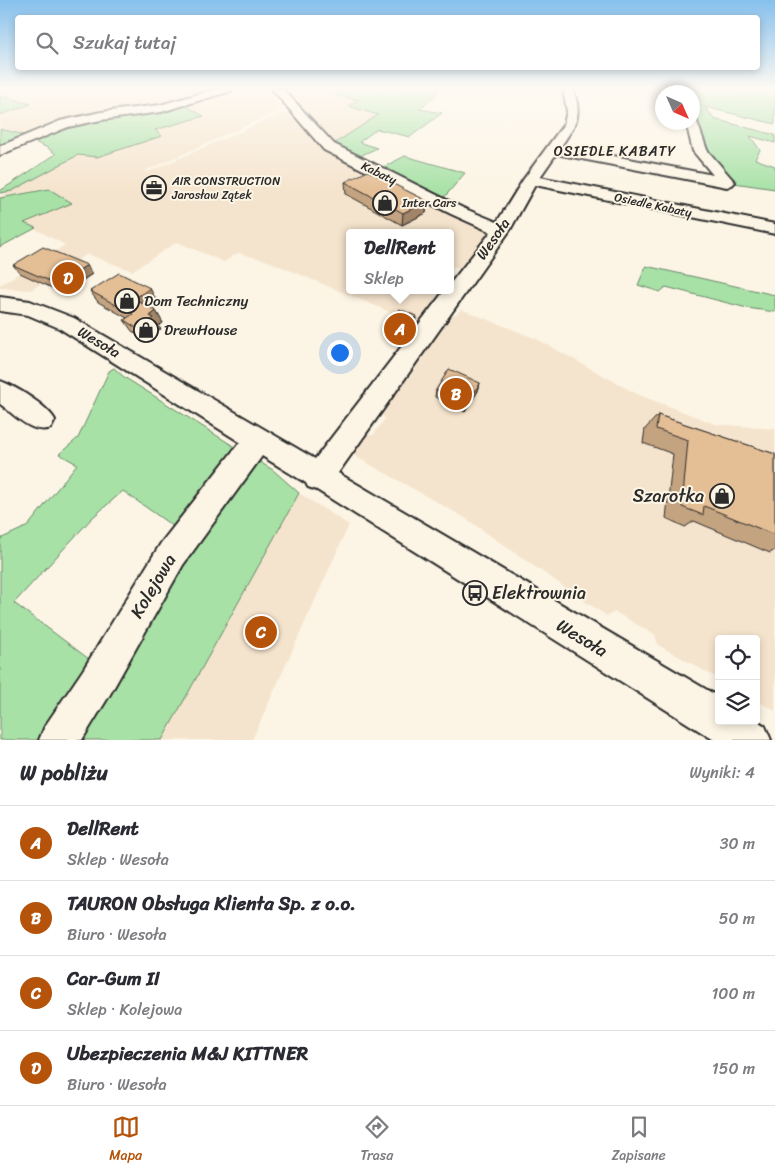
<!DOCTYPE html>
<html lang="pl">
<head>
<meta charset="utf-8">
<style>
	:root { --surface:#fff; --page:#f7f7f7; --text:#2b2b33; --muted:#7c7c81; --line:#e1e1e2; --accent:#b45309 }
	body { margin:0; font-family:Sriracha,sans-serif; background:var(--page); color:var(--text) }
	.controls { position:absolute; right:15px; bottom:15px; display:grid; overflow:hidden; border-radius:5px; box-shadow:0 2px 8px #0003 }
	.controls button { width:45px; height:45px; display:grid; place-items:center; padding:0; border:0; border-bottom:1px solid var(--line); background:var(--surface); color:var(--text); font:25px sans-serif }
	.compass { position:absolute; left:655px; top:85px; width:45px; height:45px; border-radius:50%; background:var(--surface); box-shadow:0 2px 8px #0003; rotate:135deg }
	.you { position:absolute; left:339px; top:352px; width:18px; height:18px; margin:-12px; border:4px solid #fff; border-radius:50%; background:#1a73e8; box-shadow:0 0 0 8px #1a73e833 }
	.badge { display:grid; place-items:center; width:32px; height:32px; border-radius:50%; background:var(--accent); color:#fff; font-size:16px; font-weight:700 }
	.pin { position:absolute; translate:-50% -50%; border:2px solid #fff; box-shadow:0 1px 5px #0006 }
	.popup { position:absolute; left:346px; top:229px; width:108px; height:65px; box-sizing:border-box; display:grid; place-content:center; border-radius:5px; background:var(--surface); filter:drop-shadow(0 1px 4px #0005); font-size:16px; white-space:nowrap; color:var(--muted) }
	.popup b { font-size:19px; color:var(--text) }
	.popup::after { content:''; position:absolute; left:50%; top:100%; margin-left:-10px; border:10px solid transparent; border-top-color:var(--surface) }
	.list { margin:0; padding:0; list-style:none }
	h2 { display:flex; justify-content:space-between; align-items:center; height:65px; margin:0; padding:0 20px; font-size:21px }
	h2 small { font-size:16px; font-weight:400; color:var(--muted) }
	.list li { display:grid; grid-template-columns:32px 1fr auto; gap:15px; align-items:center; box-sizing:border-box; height:75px; padding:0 20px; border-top:1px solid var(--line) }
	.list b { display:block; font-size:19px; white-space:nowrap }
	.list p { margin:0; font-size:16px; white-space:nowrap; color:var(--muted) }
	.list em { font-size:16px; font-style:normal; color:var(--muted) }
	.icon { flex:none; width:28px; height:28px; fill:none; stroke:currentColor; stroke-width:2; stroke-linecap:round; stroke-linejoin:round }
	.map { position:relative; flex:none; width:775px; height:740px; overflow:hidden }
	.search { position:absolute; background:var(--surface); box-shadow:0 2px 8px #0003; left:15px; right:15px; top:15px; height:55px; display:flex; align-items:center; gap:12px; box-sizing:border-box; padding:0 18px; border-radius:5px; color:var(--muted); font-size:19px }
	.sheet { height:365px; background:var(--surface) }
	nav { display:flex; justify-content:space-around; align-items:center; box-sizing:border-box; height:70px; border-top:1px solid var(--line); background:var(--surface); font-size:14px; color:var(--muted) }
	nav a { display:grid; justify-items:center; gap:2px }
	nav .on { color:var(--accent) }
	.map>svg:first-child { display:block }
	.built { fill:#f5e4cd }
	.green { fill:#a7e1a6; stroke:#698668 }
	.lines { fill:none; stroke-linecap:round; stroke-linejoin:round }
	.minor-casing { stroke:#2b2b2b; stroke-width:4 }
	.minor { fill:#fcf5e5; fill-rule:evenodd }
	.wall { fill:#c4a380; stroke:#2b2b2b }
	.shaded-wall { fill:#a08568; stroke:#2b2b2b }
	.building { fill:#e4be95; stroke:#2b2b2b }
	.labels { text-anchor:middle; stroke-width:4; stroke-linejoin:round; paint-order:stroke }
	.far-street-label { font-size:12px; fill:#2b2b2b; stroke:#fcf5e5 }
	.far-poi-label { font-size:12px; fill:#2b2b2b; stroke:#fcf5e5; text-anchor:start }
	.far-neighbourhood-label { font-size:14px; letter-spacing:1px; fill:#2b2b2b; stroke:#fcf5e5 }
	.street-label { font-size:15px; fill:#2b2b2b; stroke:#fcf5e5 }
	.poi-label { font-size:15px; fill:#2b2b2b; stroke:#fcf5e5; text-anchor:start }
	.near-poi-label { font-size:18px; fill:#2b2b2b; stroke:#fcf5e5; text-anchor:end }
	.near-street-label { font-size:18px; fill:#2b2b2b; stroke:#fcf5e5 }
</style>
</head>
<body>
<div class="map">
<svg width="775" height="740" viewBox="0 0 775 740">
	<rect width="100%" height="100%" fill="#fcf5e5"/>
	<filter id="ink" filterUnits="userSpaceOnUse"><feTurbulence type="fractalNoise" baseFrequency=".02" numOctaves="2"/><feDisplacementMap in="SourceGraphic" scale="10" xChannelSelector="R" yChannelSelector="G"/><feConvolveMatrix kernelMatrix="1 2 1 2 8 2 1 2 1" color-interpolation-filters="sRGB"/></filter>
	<g filter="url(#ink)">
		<!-- built -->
		<path class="built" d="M0 89H223L162 107 29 136 0 129V115L30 104 0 96Z
			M233 89H263L283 109 145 171 148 172 278 115 292 113 312 139 329 152 452 214 501 230 463 270 450 266V233H350V290H434L443 293 421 325 265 260 238 253 224 262 177 242 132 271 87 254 31 290 0 288V285L65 245 24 223 71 203 48 188 0 197 78 155 97 157 162 136 154 130 203 115 183 104Z
			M284 89H351L336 94 360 100 349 107 379 115 336 143Z
			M461 309 537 339 637 394 715 424 775 429V711L756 700V639H719V679L658 645 655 635 634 623 615 612 607 616 590 605 465 518 351 454 365 434 373 435 385 419 380 413 451 315 457 314Z
			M299 493 349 525 252 740H162Z"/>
		<!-- green -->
		<path class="green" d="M351 89H436L438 90 434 97 419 109 442 113 410 137 377 129 359 142 377 148 364 154 355 161 329 147 378 115 348 106 359 100 335 95Z
			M675 89H775V124L705 107 714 119 775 135V143L750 136 760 150 755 159 775 166V189L727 182 700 151 693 122 695 107 693 104 692 92H679Z
			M0 96 31 104 0 115Z
			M183 104 204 116 155 130 162 136 97 157 78 155 12 191 0 193V191L56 154 48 148 30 140 66 124Z
			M0 129 29 136 0 147Z
			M405 156 465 173 442 200 376 171Z
			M49 189 72 203 24 223 36 228 0 247V198Z
			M646 266 775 295V312L747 308 666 287 660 292 638 285Z
			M114 368 124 377 235 447 237 452 181 532 123 491 92 518 14 603 97 665 51 740H0V539L28 526 77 464 59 454 78 438 109 371Z
			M248 455 273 470 299 493 162 740H59Z"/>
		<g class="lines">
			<defs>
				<path id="minor" d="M216 89H232L231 91 161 112 101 120 68 127 0 155V146L60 121 101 112 160 105Z
					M272 89H283L334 144 463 208 497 222 523 180 564 124 567 111 563 89H573C583 116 576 124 561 146L713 175 693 151 686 122H692V118L696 119 707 150 732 179 735 182 732 185 727 187 556 154 540 177 775 224V234L535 185 510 230 338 473 719 697V721L756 720 765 726 771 740H714L317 490 308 487 306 483 262 456 183 565 109 696 82 740H39L45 726 83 670 161 543 240 442 59 328 28 315 0 311V297L30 301 74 318 315 459 445 290H450V284L491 232 451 214 324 150Z
					M0 381C15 386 48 406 55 420L51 428C32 435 15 415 0 404Z"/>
			</defs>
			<!-- minor casing -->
			<use href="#minor" class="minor-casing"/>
			<!-- minor -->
			<use href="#minor" class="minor"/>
		</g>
		<!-- wall -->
		<path class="wall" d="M345 182 427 201 426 213 402 225 346 194Z
			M13 265 92 274 63 293 20 273Z
			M90 291 156 300 147 306 156 311 163 323 158 326 161 329 145 340 132 331 124 320 127 318 98 302Z
			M416 316 415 324 402 340 385 333V325Z
			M480 383 478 391 465 412 435 397 436 390Z
			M658 415 775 454V550L770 553 694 521 685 527 666 518 673 454 643 443 645 429Z"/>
		<!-- shaded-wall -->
		<path class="shaded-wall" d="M427 201 426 213 402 225 403 213Z
			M87 265 92 274 63 293 57 284Z
			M150 288 156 300 141 310 134 299Z
			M156 311 163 323 158 326 161 329 145 340 138 329 150 316Z
			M416 316 415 324 402 340 403 332Z
			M480 383 478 391 465 412 467 404Z"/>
		<!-- building -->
		<path class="building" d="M368 171 427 201 403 213 345 182Z
			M43 247 87 265 57 284 13 265Z
			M119 273 150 288 134 299 156 311 150 316 154 318 138 329 124 320 133 314 90 291Z
			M399 309 416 316 403 332 385 325Z
			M449 369 480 383 467 404 436 390Z
			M658 415 775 454V535L704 506 703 515 682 507 688 440 656 429Z"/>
	</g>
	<!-- sky -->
	<linearGradient id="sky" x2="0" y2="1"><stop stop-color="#86c0ed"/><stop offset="0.46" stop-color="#fefaf3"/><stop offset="1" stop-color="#fefaf3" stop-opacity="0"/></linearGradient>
	<rect width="775" height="192" fill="url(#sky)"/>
	<!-- icons -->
	<defs>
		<symbol id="office-ring" viewBox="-11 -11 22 22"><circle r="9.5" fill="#fcf5e5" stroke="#2b2b2b" stroke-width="1.5"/><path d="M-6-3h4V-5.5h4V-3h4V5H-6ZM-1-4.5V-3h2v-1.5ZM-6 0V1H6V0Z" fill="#2b2b2b"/></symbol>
		<symbol id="shop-ring" viewBox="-11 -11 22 22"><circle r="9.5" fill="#fcf5e5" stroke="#2b2b2b" stroke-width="1.5"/><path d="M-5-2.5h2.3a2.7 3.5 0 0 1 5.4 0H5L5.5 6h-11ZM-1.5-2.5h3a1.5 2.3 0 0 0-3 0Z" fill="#2b2b2b"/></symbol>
		<symbol id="bus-ring" viewBox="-11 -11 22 22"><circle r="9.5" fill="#fcf5e5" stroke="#2b2b2b" stroke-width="1.5"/><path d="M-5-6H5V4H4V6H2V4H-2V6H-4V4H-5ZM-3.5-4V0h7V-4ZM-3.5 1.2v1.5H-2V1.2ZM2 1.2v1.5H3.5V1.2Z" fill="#2b2b2b"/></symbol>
	</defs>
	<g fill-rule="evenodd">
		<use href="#office-ring" x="140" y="174" width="28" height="28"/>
		<use href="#shop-ring" x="371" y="189" width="28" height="28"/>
		<use href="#shop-ring" x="113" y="287" width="28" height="28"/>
		<use href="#shop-ring" x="132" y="316" width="28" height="28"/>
		<use href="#shop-ring" x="708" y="482" width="28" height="28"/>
		<use href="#bus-ring" x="461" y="579" width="28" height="28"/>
	</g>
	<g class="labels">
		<!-- far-street labels -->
		<g class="far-street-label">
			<text transform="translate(379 173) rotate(26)" y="4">Kabaty</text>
			<text transform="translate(653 205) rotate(12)" y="4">Osiedle Kabaty</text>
		</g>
		<!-- far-poi labels -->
		<g class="far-poi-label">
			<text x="172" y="185">AIR CONSTRUCTION<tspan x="172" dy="14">Jarosław Zątek</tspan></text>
			<text x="402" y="207">Inter Cars</text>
		</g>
		<!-- far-neighbourhood labels -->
		<g class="far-neighbourhood-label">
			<text x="615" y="156">OSIEDLE KABATY</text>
		</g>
		<!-- street labels -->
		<g class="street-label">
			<text transform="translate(493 239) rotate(-55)" y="5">Wesoła</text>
			<text transform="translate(99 342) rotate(31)" y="5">Wesoła</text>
		</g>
		<!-- poi labels -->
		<g class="poi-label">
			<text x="144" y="306">Dom Techniczny</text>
			<text x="164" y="335">DrewHouse</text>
		</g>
		<!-- near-poi labels -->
		<g class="near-poi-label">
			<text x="704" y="502">Szarotka</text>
			<text x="492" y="599" text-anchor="start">Elektrownia</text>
		</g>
		<!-- near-street labels -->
		<g class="near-street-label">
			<text transform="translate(153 586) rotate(-59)" y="6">Kolejowa</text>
			<text transform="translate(582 638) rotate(31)" y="6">Wesoła</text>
		</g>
	</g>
</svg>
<div class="controls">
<button><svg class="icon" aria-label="locate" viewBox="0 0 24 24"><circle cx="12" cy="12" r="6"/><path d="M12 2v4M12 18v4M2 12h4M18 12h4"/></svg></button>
<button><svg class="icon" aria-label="layers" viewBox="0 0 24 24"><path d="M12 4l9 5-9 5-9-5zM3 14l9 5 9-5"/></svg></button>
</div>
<svg class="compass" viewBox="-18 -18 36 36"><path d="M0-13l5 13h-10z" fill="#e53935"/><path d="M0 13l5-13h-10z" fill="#7c7c81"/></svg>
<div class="you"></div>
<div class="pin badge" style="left:400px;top:329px">A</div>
<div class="popup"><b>DellRent</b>Sklep</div>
<div class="pin badge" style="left:456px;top:394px">B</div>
<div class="pin badge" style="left:261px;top:632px">C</div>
<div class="pin badge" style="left:68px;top:278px">D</div>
<div class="search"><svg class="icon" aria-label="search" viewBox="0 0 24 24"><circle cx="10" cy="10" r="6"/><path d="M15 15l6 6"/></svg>Szukaj tutaj</div>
</div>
<section class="sheet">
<h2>W pobliżu<small>Wyniki: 4</small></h2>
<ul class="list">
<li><span class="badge">A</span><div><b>DellRent</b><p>Sklep · Wesoła</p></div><em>30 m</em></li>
<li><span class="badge">B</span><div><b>TAURON Obsługa Klienta Sp. z o.o.</b><p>Biuro · Wesoła</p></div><em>50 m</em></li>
<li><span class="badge">C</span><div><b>Car-Gum II</b><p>Sklep · Kolejowa</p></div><em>100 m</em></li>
<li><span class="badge">D</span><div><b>Ubezpieczenia M&amp;J KITTNER</b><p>Biuro · Wesoła</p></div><em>150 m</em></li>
</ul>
</section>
<nav>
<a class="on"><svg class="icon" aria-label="map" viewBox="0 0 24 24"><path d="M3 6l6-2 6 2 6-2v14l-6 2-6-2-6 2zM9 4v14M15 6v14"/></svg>Mapa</a>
<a><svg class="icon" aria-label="directions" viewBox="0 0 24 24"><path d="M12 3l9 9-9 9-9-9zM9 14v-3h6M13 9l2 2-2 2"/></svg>Trasa</a>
<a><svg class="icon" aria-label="saved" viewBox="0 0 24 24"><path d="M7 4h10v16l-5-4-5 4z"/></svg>Zapisane</a>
</nav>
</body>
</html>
